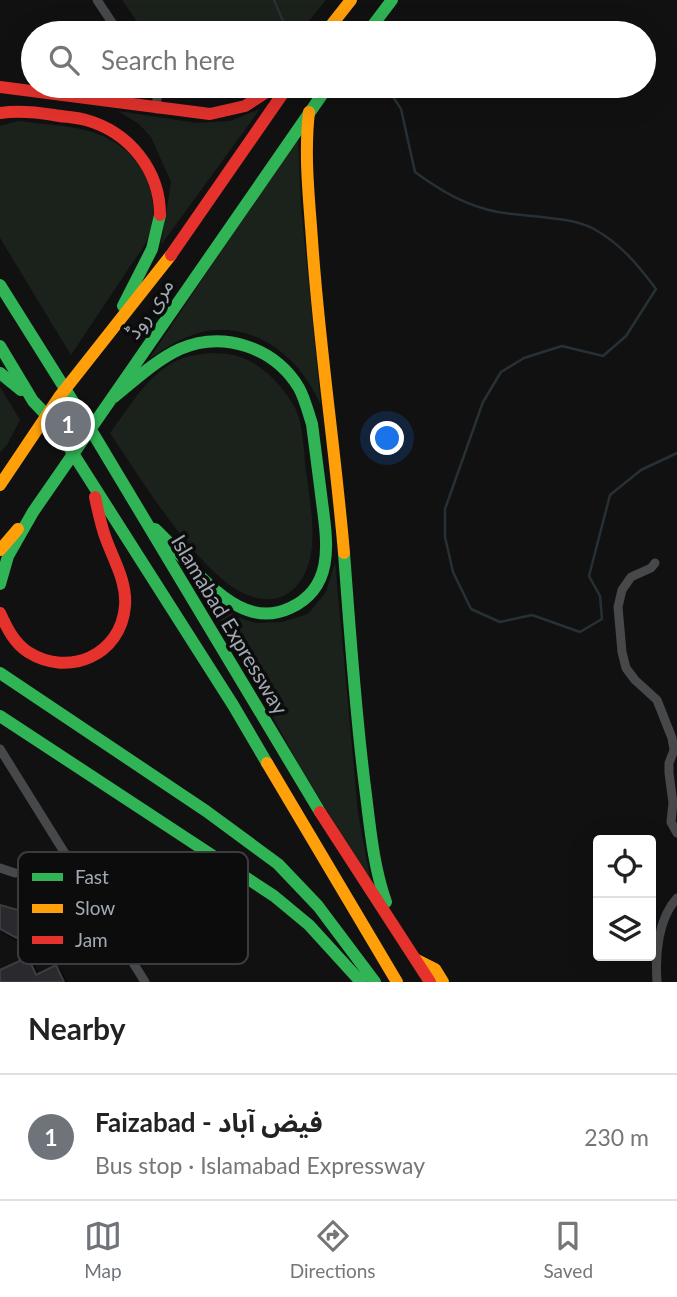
<!DOCTYPE html>
<html lang="en">
<head>
<meta charset="utf-8">
<style>
	:root { --surface:#fff; --page:#f6f6f6; --text:#222; --muted:#767676; --line:#e0e0e0; --accent:#6f747b }
	body { margin:0; font-family:Lato,"Noto Sans Arabic",sans-serif; background:var(--page); color:var(--text) }
	.controls { position:absolute; right:21px; bottom:21px; display:grid; overflow:hidden; border-radius:7px; box-shadow:0 7px 28px #0002 }
	.controls button { width:63px; height:63px; display:grid; place-items:center; padding:0; border:0; border-bottom:2px solid var(--line); background:var(--surface); color:var(--text); font:35px sans-serif }
	.you { position:absolute; left:388px; top:439px; width:24px; height:24px; margin:-18px; border:5px solid #fff; border-radius:50%; background:#1a73e8; box-shadow:0 0 0 10px #1a73e833 }
	.badge { display:grid; place-items:center; width:46px; height:46px; border-radius:50%; background:var(--accent); color:#fff; font-size:23px; font-weight:700 }
	.pin { position:absolute; translate:-50% -50%; border:4px solid #fff; box-shadow:0 2px 7px #0006 }
	.list { margin:0; padding:0; list-style:none }
	h2 { display:flex; justify-content:space-between; align-items:center; height:91px; margin:0; padding:0 28px; font-size:30px }
	h2 small { font-size:23px; font-weight:400; color:var(--muted) }
	.list li { display:grid; grid-template-columns:46px 1fr auto; gap:21px; align-items:center; box-sizing:border-box; height:126px; padding:0 28px; border-top:2px solid var(--line) }
	.list b { display:block; font-size:26px; white-space:nowrap }
	.list p { margin:0; font-size:23px; white-space:nowrap; color:var(--muted) }
	.list em { font-size:23px; font-style:normal; color:var(--muted) }
	.icon { flex:none; width:38px; height:38px; fill:none; stroke:currentColor; stroke-width:2; stroke-linecap:round; stroke-linejoin:round }
	.map { position:relative; flex:none; width:677px; height:982px; overflow:hidden }
	.search { position:absolute; background:var(--surface); box-shadow:0 7px 28px #0002; left:21px; right:21px; top:21px; height:77px; display:flex; align-items:center; gap:18px; box-sizing:border-box; padding:0 24px; border-radius:38px; color:var(--muted); font-size:26px }
	.sheet { height:217px; background:var(--surface) }
	nav { display:flex; justify-content:space-around; align-items:center; box-sizing:border-box; height:98px; border-top:2px solid var(--line); background:var(--surface); font-size:19px; color:var(--muted) }
	nav a { display:grid; justify-items:center; gap:4px }
	nav .on { color:var(--accent) }
	.map>svg:first-child { display:block }
	.green { fill:#1b221c }
	.lines { fill:none; stroke-linecap:round; stroke-linejoin:round }
	.stream { stroke:#273135; stroke-width:2.5 }
	.building { fill:#2c2c2d; stroke:#3a3c3e; stroke-width:2; filter:url(#shadow) }
	.street { stroke:#46484a; stroke-width:9 }
	.fast { stroke:#30b455; stroke-width:12 }
	.slow { stroke:#ff9f0a; stroke-width:12 }
	.jam { stroke:#e5322d; stroke-width:12 }
	.labels { text-anchor:middle; stroke-width:7; stroke-linejoin:round; paint-order:stroke }
	.street-label { font-size:21px; fill:#a2aab3; stroke:#0c0c0d }
	.key { fill:#0c0c0d; stroke:#393b3f; stroke-width:2 }
	.key-label { font-size:19px; fill:#a2aab3 }
</style>
</head>
<body>
<div class="map">
<svg width="677" height="982" viewBox="0 0 677 982">
	<defs>
		<filter id="shadow"><feDropShadow dx="3.5" dy="3.5" stdDeviation="0" flood-color="#0009"/></filter>
	</defs>
	<rect width="100%" height="100%" fill="#111112"/>
	<!-- green -->
	<path class="green" d="M122 0H326L299 33H145Z
		M260 109 161 245 171 182 151 137 139 124 118 111 197 123 230 121Z
		M18 121C68 127 118 125 145 175 153 191 156 215 150 233 145 248 133 261 125 274 107 301 89 328 71 355L0 238V126Z
		M298 136 301 207 321 406C302 359 255 320 202 332 182 337 165 348 149 359Z
		M211 353C219 354 229 353 237 356 262 363 283 386 295 408 303 421 304 455 306 471 309 494 314 521 312 545 309 586 281 613 241 592 196 569 139 476 110 433 131 405 150 370 183 358 192 355 202 354 211 353Z
		M0 387 20 420 7 445 0 452Z
		M335 562 358 813 371 882 300 767 206 594 236 617 256 623 282 622 308 614 326 592Z"/>
	<g class="lines">
		<!-- stream -->
		<path class="stream" d="M274 0 287 30 294 33
			M386 86 401 109 415 172C441 191 466 206 498 212 525 217 570 216 594 229 621 244 638 265 656 289L626 336 603 356 562 346 524 358 501 372 483 402 445 509V537L453 572 471 609 500 622 532 615 580 632 602 619 600 596 589 576 610 495 641 470 677 453"/>
	</g>
	<!-- building -->
	<path class="building" d="M0 905 50 919 57 924 39 950 0 929Z
		M28 957 36 975 56 965 64 982H0V970Z"/>
	<g class="lines">
		<!-- street -->
		<path class="street" d="M97 0 119 33
			M153 86 157 95V109
			M655 563 651 568 631 577 622 590 618 607 622 652 626 668 635 680 657 700 672 738 674 750 669 763V773L673 803 671 822 677 833
			M0 749 145 982
			M0 868 15 873
			M657 982C655 954 658 919 677 898"/>
		<!-- fast -->
		<path class="fast" d="M367 33 392 0
			M0 285 94 435 320 812
			M123 306 152 249 160 215
			M0 346 33 401 53 422 233 705 267 763
			M0 373 21 390
			M114 397C135 380 156 360 180 349 224 330 275 348 299 388 305 399 308 412 312 424 315 447 318 470 321 494 326 536 338 586 290 608 273 616 255 615 238 606 205 588 182 554 155 529
			M344 553C350 631 355 709 365 787 370 826 373 865 386 902
			M0 584 8 556 33 512 328 86
			M0 673 206 811 278 864 318 906 375 982
			M0 716 274 896 309 925 361 982"/>
		<!-- slow -->
		<path class="slow" d="M325 33 351 0
			M309 112C304 155 309 197 312 240 319 344 335 448 344 553
			M0 485 59 397 171 255
			M0 550 18 529
			M267 763 397 982
			M417 960 435 969 443 982"/>
		<!-- jam -->
		<path class="jam" d="M0 87 210 114 245 106 276 86
			M0 113C18 110 36 112 54 115 64 117 75 117 86 120 129 132 160 170 160 215
			M171 255 288 86
			M0 613C7 628 14 643 28 652 69 678 121 655 125 606 127 582 114 561 106 539 101 526 98 511 95 497
			M320 812 430 982"/>
	</g>
	<g class="labels">
		<!-- street labels -->
		<g class="street-label">
			<text transform="translate(150 309) rotate(-56)" y="7">مری روڈ</text>
			<text transform="translate(229 625) rotate(59)" y="7">Islamabad Expressway</text>
		</g>
	</g>
	<!-- legend -->
	<rect x="18" y="852" width="230" height="112" rx="10" class="key"/>
	<rect x="32" y="873" width="31" height="8" fill="#30b455"/>
	<rect x="32" y="904" width="31" height="9" fill="#ff9f0a"/>
	<rect x="32" y="936" width="31" height="8" fill="#e5322d"/>
	<g class="key-label">
		<text x="75" y="884">Fast</text>
		<text x="75" y="915">Slow</text>
		<text x="75" y="947">Jam</text>
	</g>
</svg>
<div class="controls">
<button><svg class="icon" aria-label="locate" viewBox="0 0 24 24"><circle cx="12" cy="12" r="6"/><path d="M12 2v4M12 18v4M2 12h4M18 12h4"/></svg></button>
<button><svg class="icon" aria-label="layers" viewBox="0 0 24 24"><path d="M12 4l9 5-9 5-9-5zM3 14l9 5 9-5"/></svg></button>
</div>
<div class="you"></div>
<div class="pin badge" style="left:68px;top:424px">1</div>
<div class="search"><svg class="icon" aria-label="search" viewBox="0 0 24 24"><circle cx="10" cy="10" r="6"/><path d="M15 15l6 6"/></svg>Search here</div>
</div>
<section class="sheet">
<h2>Nearby<small></small></h2>
<ul class="list">
<li><span class="badge">1</span><div><b>Faizabad - فیض آباد</b><p>Bus stop · Islamabad Expressway</p></div><em>230 m</em></li>
</ul>
</section>
<nav>
<a class="on"><svg class="icon" aria-label="map" viewBox="0 0 24 24"><path d="M3 6l6-2 6 2 6-2v14l-6 2-6-2-6 2zM9 4v14M15 6v14"/></svg>Map</a>
<a><svg class="icon" aria-label="directions" viewBox="0 0 24 24"><path d="M12 3l9 9-9 9-9-9zM9 14v-3h6M13 9l2 2-2 2"/></svg>Directions</a>
<a><svg class="icon" aria-label="saved" viewBox="0 0 24 24"><path d="M7 4h10v16l-5-4-5 4z"/></svg>Saved</a>
</nav>
</body>
</html>
